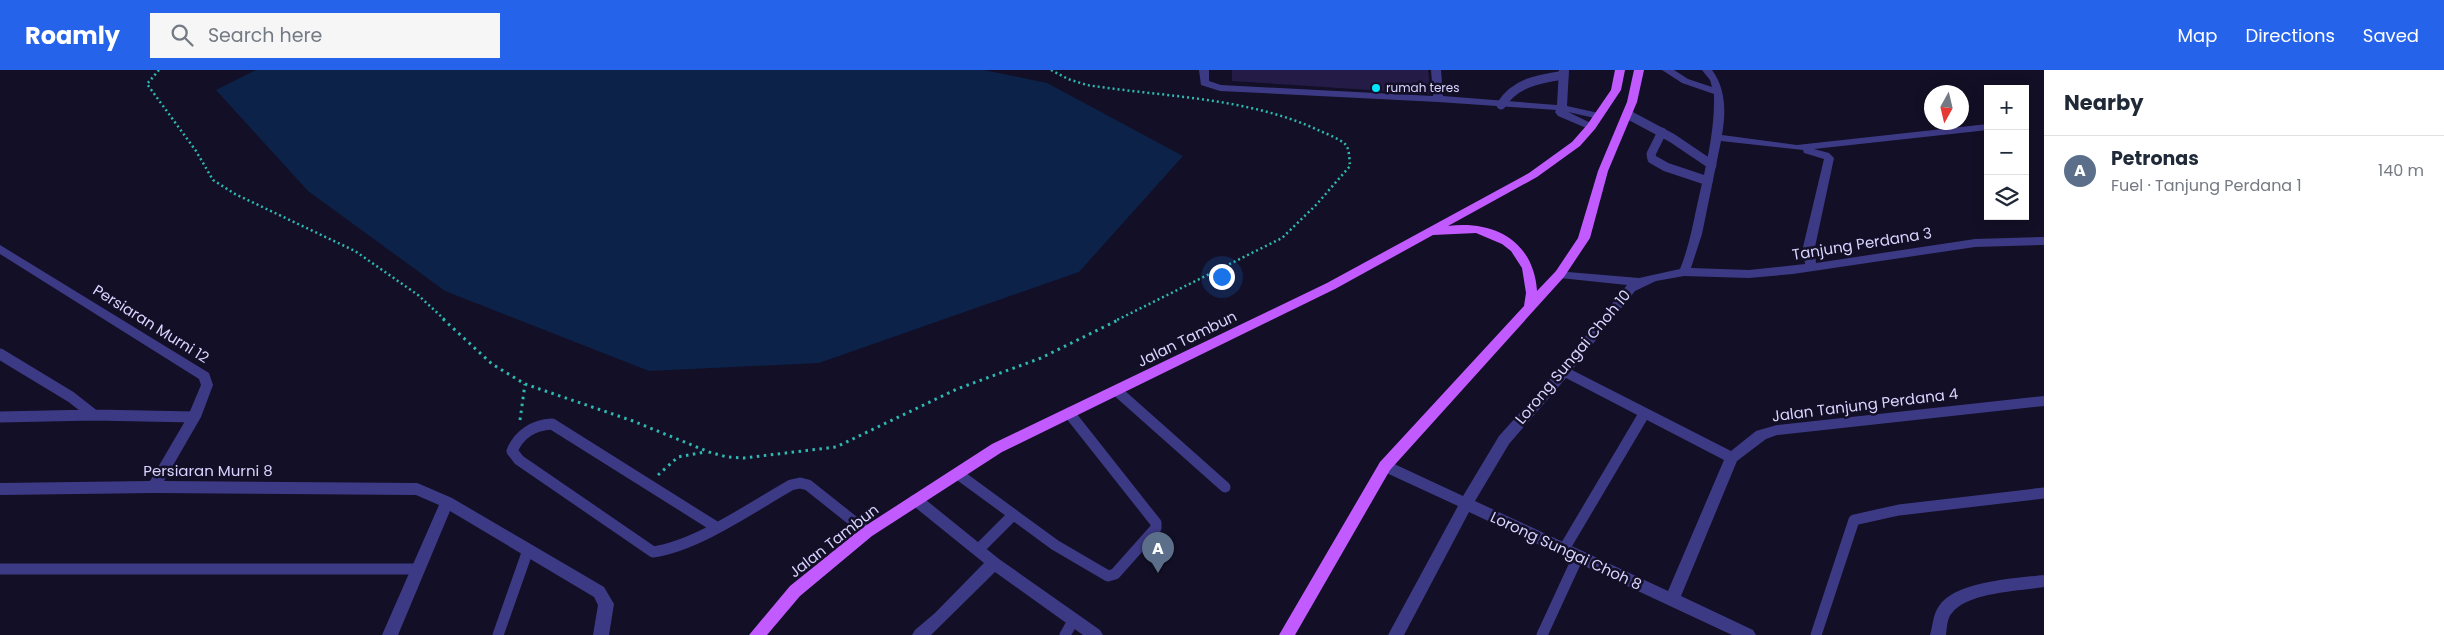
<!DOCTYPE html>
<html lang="en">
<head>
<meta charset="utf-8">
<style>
	:root { --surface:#fff; --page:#f6f6f7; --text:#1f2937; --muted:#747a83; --line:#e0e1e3; --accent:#2563eb }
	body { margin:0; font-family:Poppins,sans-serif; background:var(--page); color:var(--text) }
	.controls { position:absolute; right:15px; top:15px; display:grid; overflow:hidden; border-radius:0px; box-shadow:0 2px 12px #0003 }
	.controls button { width:45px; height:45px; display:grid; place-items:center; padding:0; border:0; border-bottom:1px solid var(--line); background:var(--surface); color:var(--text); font:25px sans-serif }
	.compass { position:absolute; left:1924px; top:15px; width:45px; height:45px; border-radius:50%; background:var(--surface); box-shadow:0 2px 12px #0003; rotate:188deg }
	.you { position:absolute; left:1221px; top:206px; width:18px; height:18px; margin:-12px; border:4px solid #fff; border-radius:50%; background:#1a73e8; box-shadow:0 0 0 8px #1a73e833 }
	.badge { display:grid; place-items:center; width:32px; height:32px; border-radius:50%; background:var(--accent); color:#fff; font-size:16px; font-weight:700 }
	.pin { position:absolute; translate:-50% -41px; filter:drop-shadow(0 1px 2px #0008) }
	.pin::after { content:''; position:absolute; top:26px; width:18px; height:15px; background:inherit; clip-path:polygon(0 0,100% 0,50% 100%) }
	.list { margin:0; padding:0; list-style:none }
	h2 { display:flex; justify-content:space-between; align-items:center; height:65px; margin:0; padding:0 20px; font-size:21px }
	h2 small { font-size:16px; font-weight:400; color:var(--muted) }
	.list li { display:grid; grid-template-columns:32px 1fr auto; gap:15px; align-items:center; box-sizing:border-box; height:70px; padding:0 20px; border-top:1px solid var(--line) }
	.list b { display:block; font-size:19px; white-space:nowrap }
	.list p { margin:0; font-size:16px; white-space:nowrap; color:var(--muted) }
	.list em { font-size:16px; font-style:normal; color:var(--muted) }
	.icon { flex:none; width:28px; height:28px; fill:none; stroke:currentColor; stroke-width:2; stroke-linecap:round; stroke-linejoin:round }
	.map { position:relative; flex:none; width:2044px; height:565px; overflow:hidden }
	header { display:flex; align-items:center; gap:30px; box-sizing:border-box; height:70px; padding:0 25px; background:var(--accent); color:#fff }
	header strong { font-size:24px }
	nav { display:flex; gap:28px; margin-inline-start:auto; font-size:18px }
	.search { width:350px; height:45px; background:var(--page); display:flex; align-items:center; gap:12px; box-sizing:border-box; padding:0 18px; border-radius:0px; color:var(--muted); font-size:19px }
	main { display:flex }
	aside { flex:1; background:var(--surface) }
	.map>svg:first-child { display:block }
	.water { fill:#0c2248 }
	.building { fill:#241b47 }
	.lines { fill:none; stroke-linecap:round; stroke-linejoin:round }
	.path-far1 { stroke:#2fb8b0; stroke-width:2.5; stroke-dasharray:2 3; stroke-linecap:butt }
	.path { stroke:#2fb8b0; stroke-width:3; stroke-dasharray:2.5 4.5; stroke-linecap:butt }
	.lane-far1 { stroke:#3d3a85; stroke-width:9 }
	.lane { stroke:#3d3a85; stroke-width:11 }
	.street { fill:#3d3a85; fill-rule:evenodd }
	.primary { fill:#c25bff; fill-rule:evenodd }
	.poi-dot { fill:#00e5ff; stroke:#130f26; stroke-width:2 }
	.labels { text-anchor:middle; stroke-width:5; stroke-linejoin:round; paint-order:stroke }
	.far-poi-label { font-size:12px; fill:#d9d4ff; stroke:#130f26; text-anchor:start }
	.street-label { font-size:15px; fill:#d9d4ff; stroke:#130f26 }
</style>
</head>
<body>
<header>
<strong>Roamly</strong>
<div class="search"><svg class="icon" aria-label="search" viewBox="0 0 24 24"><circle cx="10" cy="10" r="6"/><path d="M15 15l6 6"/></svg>Search here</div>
<nav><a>Map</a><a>Directions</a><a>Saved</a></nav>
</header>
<main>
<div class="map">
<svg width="2044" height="565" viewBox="0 0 2044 565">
	<rect width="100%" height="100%" fill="#130f26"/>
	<!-- water -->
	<path class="water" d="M256 0H984L1047 13 1183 86 1079 202 819 293 649 301 445 221 308 121 216 20Z"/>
	<!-- building -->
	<path class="building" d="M1232 0H1428L1431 24 1232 11Z"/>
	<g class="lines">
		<!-- path-far1 -->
		<path class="path-far1" d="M159 0 147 14 196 81 213 110 235 124 355 181 418 225 445 250
			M1051 0 1068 9 1087 15C1163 27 1247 27 1318 60 1327 64 1338 68 1345 74 1350 79 1349 89 1350 96L1316 135 1282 168 1117 250"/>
		<!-- path -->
		<path class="path" d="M443 249 492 294 525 314 633 351 709 382 727 387 744 388 836 377 957 319 1041 288 1120 249
			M520 350 525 314
			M658 405 678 387 705 382"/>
		<!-- lane-far1 -->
		<path class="lane-far1" d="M1501 35C1516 12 1539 9 1564 5
			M1627 44 1672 68 1712 95
			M1662 62 1651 84 1652 89 1666 97 1708 111"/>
		<!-- lane -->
		<path class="lane" d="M0 284 71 327 94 345
			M1117 321 1225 417
			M0 347 94 345 194 347
			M958 404 1055 475 1108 506 1115 504 1156 458V453L1069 343
			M716 457 552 354C534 355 519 364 512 381L519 390 653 482C697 476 752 437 791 415L800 413 808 415 867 462
			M1564 479 1644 344
			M978 480 1013 445
			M0 499H418
			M498 565 528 480
			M1065 565 1073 551
			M1542 565 1578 487
			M1816 565 1854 450 1899 440 2044 423"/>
		<!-- street -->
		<path class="street" d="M1199 0H1209V11L1221 15 1433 26 1431 0H1441L1443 26 1557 35 1559 0H1569L1567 36 1603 44 1604 46 1599 49 1568 42 1595 55 1596 57 1591 60 1558 46 1555 42 1556 40 1438 32 1220 21 1201 15Z
			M1662 0H1674L1688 9 1712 17 1710 10 1702 0H1712C1726 19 1726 42 1722 65L1797 75 1988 54V60L1814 79 1829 83 1834 88 1815 177 1816 193 1975 169 2044 167V175L1975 177 1793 204 1749 208 1684 206 1656 211 1635 221 1572 300 1731 381 1756 361 1777 355 2044 326V336L1777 365 1766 369 1737 391 1681 526 1753 560 1756 565H1732L1469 442 1404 565H1388L1458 436 1380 400 1378 396 1380 392 1385 391 1390 392 1463 426 1499 366 1560 298 1627 215 1560 208 1554 204 1556 201 1639 208 1680 199C1689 177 1693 154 1698 131 1706 96 1715 61 1714 24L1682 13ZM1721 71 1803 80 1804 83 1824 89 1803 177 1805 194 1749 200 1691 198 1702 164ZM1566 308 1724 390 1668 521 1475 431 1509 374Z
			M0 175 209 303 213 315 201 347 164 411 417 413 422 415 452 428 604 517 614 534 609 565H593L598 535 594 527 450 441 398 565H382L439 435 416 425 154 423 0 425V413L150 411 188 346 201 315 199 309 0 184Z
			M916 424 921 426 999 489 1100 560 1103 565H1083L995 502 931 565H912L915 560 935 543 984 493 911 434 909 430 911 426Z
			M2044 505V517C2020 521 1967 522 1952 543 1947 548 1947 558 1946 565H1930C1933 555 1933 544 1939 536 1955 511 2017 508 2044 505Z"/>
		<!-- primary -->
		<path class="primary" d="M1615 0H1625L1621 20 1595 59 1580 76 1537 107 1448 156C1495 150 1534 172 1537 221L1556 201 1578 168 1598 101 1627 32 1634 0H1644L1637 32 1608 101 1590 168 1564 207 1390 400 1295 565H1279L1380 392 1524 236 1526 223 1522 198 1511 181 1502 174 1476 163 1433 165 1335 219 1002 382 872 466 800 526 767 565H749L790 516 862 458 992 374 1327 213 1529 103 1572 72 1587 55 1611 20Z"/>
	</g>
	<!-- markers -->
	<circle class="poi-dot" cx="1376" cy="18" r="5"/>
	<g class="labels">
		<!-- far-poi labels -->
		<g class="far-poi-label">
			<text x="1386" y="22">rumah teres</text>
		</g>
		<!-- street labels -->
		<g class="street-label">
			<text transform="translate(1862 174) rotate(-9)" y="5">Tanjung Perdana 3</text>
			<text transform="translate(151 254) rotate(32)" y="5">Persiaran Murni 12</text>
			<text transform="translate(1187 269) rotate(-26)" y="5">Jalan Tambun</text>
			<text transform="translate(1573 287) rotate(-50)" y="5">Lorong Sungai Choh 10</text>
			<text transform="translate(1865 335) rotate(-7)" y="5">Jalan Tanjung Perdana 4</text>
			<text x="208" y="406">Persiaran Murni 8</text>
			<text transform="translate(834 471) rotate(-38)" y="5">Jalan Tambun</text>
			<text transform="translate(1566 481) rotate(25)" y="5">Lorong Sungai Choh 8</text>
		</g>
	</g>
</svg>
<div class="controls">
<button>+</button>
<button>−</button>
<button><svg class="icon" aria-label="layers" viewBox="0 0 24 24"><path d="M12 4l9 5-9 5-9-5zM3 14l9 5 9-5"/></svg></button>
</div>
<svg class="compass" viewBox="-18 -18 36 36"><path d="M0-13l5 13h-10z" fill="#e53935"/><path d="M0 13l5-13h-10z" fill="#747a83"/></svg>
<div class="you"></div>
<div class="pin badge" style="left:1158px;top:503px;background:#5c6f8a">A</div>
</div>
<aside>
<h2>Nearby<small></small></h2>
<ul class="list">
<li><span class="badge" style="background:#5c6f8a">A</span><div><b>Petronas</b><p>Fuel · Tanjung Perdana 1</p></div><em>140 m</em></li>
</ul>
</aside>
</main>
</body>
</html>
